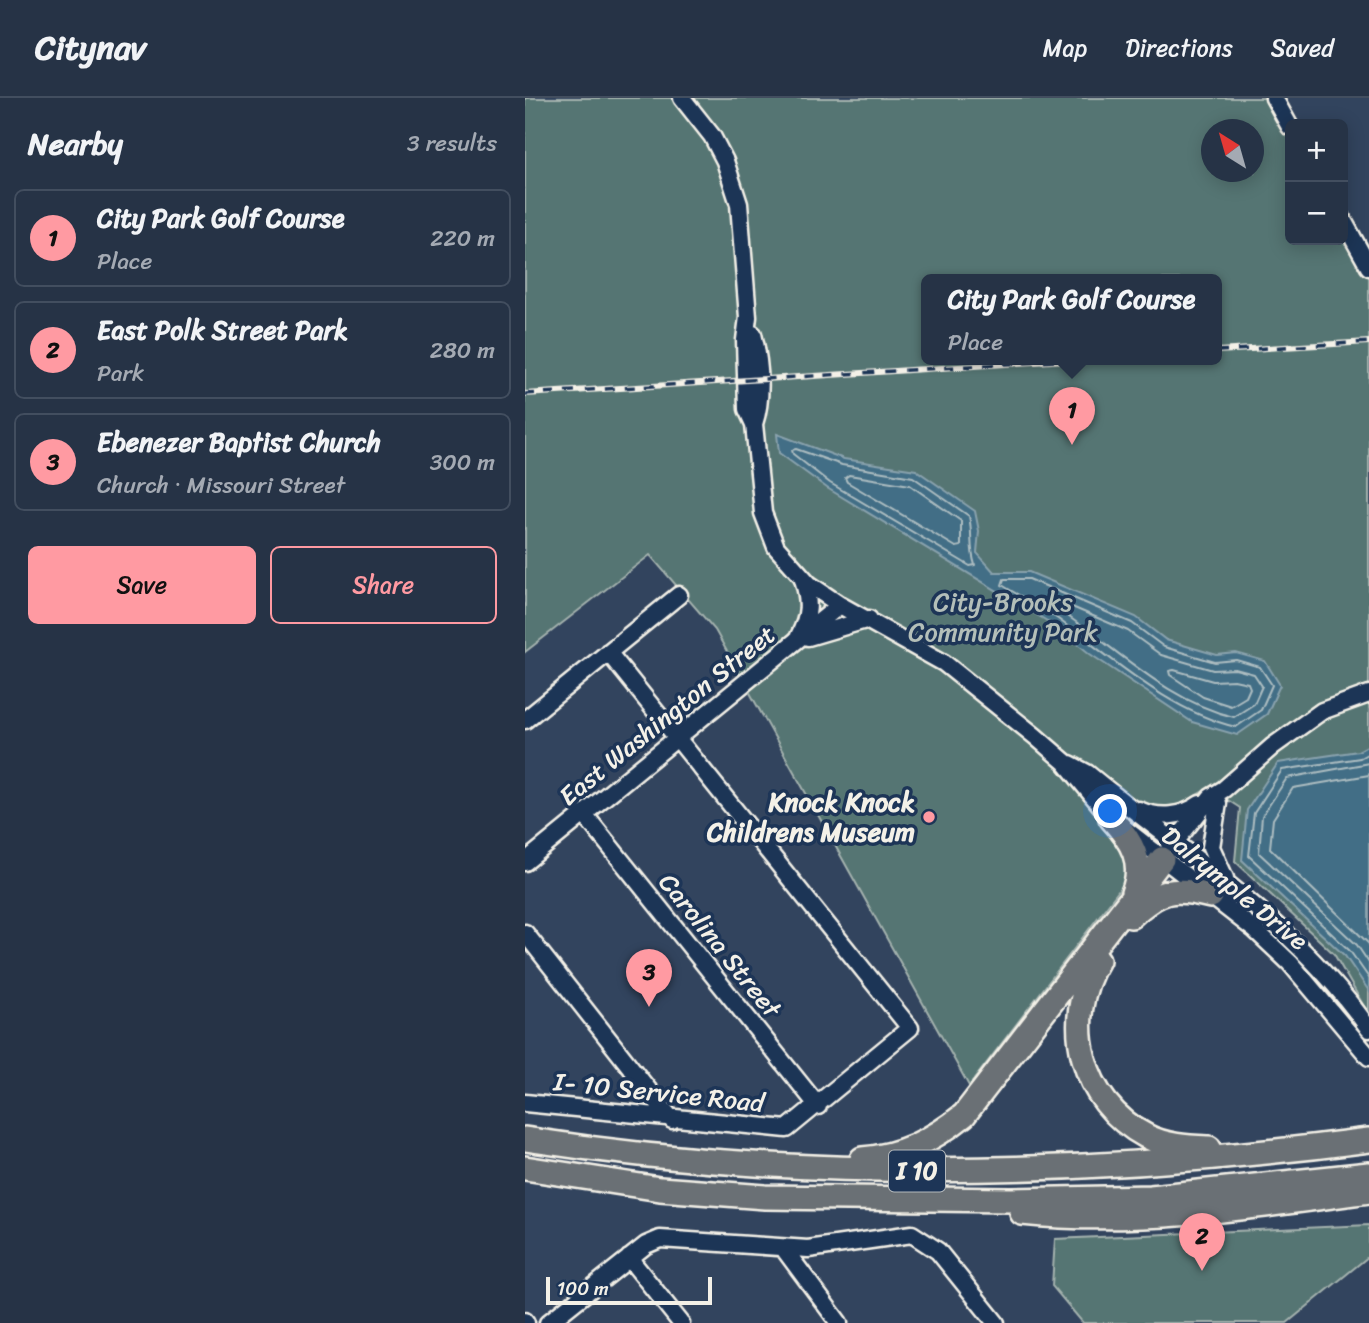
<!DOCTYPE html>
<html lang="en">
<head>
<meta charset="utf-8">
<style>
	:root { --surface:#263346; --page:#323f51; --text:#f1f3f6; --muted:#a4aab3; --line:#424e5f; --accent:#ff9aa2 }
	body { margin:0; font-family:Sriracha,sans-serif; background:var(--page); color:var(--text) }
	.controls { position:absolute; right:21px; top:21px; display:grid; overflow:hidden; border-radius:10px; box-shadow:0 4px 18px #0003 }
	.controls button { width:63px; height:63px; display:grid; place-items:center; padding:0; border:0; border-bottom:2px solid var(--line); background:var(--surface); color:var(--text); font:35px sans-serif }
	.compass { position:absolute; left:676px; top:21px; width:63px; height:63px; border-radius:50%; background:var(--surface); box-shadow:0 4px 18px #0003; rotate:323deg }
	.scale { position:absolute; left:21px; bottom:18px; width:166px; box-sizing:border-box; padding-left:7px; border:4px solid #f4f1e8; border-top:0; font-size:19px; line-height:24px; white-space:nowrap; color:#f4f1e8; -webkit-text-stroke:5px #1d3557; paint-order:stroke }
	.you { position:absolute; left:586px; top:714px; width:24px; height:24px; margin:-18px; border:5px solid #fff; border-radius:50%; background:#1a73e8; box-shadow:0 0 0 10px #1a73e833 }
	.badge { display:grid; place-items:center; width:46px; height:46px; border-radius:50%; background:var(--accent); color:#111; font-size:23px; font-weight:700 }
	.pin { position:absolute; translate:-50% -58px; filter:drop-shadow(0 2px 4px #0008) }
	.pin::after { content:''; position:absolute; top:37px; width:24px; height:21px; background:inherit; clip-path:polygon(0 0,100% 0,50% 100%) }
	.popup { position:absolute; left:396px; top:176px; width:301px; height:91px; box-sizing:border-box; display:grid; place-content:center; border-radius:10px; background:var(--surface); filter:drop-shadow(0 2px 5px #0005); font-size:23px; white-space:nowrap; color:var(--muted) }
	.popup b { font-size:26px; color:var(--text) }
	.popup::after { content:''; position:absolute; left:50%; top:100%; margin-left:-14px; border:14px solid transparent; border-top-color:var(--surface) }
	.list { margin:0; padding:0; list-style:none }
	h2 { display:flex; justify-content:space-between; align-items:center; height:91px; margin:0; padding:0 28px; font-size:30px }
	h2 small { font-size:23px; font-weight:400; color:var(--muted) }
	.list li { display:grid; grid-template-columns:46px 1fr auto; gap:21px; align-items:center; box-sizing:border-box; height:98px; margin:0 14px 14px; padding:0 14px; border:2px solid var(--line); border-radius:10px }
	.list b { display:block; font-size:26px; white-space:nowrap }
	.list p { margin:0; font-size:23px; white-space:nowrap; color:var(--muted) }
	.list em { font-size:23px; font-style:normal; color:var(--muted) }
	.actions { display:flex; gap:14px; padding:21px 28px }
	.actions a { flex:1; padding:16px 0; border:2px solid var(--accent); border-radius:10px; text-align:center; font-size:24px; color:var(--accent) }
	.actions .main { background:var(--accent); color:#111 }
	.map { position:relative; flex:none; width:844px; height:1225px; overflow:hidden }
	header { display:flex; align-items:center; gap:42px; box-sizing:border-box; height:98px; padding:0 35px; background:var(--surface); border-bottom:2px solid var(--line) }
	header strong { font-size:33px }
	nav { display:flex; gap:38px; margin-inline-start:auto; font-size:24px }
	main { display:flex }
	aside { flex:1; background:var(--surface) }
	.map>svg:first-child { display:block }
	.green { fill:#557473; stroke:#a4b2ae; stroke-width:2; fill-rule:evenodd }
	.water { fill:#426e86; stroke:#89a2ad; stroke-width:2 }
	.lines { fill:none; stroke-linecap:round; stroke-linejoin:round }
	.shore { stroke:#adbdc1; stroke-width:2 }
	.minor-casing { stroke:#f4f1e8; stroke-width:21 }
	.highway-casing { stroke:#f4f1e8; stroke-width:28 }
	.minor { stroke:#1d3557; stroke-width:16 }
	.highway { stroke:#6a7074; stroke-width:23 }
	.rail-casing { stroke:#f4f1e8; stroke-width:6 }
	.rail { stroke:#1d3557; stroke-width:3.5; stroke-dasharray:10; stroke-linecap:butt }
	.poi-dot { fill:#ff9aa2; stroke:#1d3557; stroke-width:2.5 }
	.labels { text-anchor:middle; stroke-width:7; stroke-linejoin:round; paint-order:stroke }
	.shield { fill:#1d3557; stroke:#b4b9bc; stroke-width:2 }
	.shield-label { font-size:24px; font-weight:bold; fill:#f4f1e8 }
	.park-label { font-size:26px; fill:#b4bfb9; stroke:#1d3557 }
	.street-label { font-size:26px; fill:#f4f1e8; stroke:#1d3557 }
	.poi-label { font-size:26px; font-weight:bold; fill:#f4f1e8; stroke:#1d3557; text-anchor:end }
</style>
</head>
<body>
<header>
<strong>Citynav</strong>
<nav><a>Map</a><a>Directions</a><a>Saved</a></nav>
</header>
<main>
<aside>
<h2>Nearby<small>3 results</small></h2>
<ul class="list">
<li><span class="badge">1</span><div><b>City Park Golf Course</b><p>Place</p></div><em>220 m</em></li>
<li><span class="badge">2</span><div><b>East Polk Street Park</b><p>Park</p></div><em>280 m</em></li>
<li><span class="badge">3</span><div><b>Ebenezer Baptist Church</b><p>Church · Missouri Street</p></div><em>300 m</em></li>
</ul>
<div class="actions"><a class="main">Save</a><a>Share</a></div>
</aside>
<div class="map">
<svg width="844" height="1225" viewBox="0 0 844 1225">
	<rect width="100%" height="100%" fill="#32445e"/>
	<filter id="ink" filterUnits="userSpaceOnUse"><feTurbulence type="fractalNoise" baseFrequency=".0143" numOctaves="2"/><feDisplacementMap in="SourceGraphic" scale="14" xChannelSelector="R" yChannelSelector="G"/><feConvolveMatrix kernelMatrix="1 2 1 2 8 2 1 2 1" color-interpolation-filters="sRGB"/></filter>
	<g filter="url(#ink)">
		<!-- green -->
		<path class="green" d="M0 0H749L765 29V142H818V122L844 169V917L809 856 710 763 715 710 684 690 663 702 444 988 190 532 125 457 0 554ZM687 32H729V74H687ZM402 181H692V261H402Z
			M844 1127V1158L762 1225H558L527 1188 530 1141Z"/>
		<!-- water -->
		<path class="water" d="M252 336 319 361 391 372 450 413 454 433 452 455 469 474H504L611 519 641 542 692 557 711 555 740 563 755 587 742 616 712 637 667 624 565 556 532 529 302 390 254 355Z
			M844 647V893L820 858 717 762 722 712 753 665 833 653Z"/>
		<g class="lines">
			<!-- shore -->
			<path class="shore" d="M271 351 317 367 388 379 444 418C448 436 444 449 450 467L445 468 305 385 268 356 267 352Z
				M324 377 385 387 436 423V448L431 449 322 384 320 380Z
				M479 481H504L607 525 639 549 690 564 711 562 735 569 747 587 736 612 711 629C644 613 591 563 537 524 518 510 496 499 477 487Z
				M533 503 603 533 636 557 688 572 710 571 729 576 737 588 729 606 709 619C640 603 588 546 529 509V505Z
				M649 572 688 583 709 582 723 585 725 590 721 599 706 608 678 599 645 577 644 573Z
				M844 655 835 660 757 672 729 715 724 758 825 853 844 880
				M844 665 762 680 737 718 734 755 832 847 844 865
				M844 677 768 690 748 721 745 750 844 846"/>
			<defs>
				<path id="minor" d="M157 0 187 38 200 63 214 106 223 219 220 242 222 311 229 326 238 415 251 449 284 486 315 507 419 565 510 638 540 664 586 720 730 832 765 865 844 959
					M749 0 765 29
					M818 122 844 169
					M228 236C235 265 238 298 229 326
					M274 538C285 517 285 504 278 481
					M283 539 344 521
					M0 622 154 497
					M545 666 562 675C660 756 771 825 844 931
					M693 705 686 749 700 780
					M614 712C634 721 657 719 675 706
					M59 716 293 1008
					M643 753 686 699 699 691 748 648 797 613 844 596
					M0 764 315 507
					M0 835 147 1022
					M0 1005 262 1031 385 930 83 554
					M259 1151 314 1225
					M104 1160 156 1225
					M0 1223 1 1225
					M23 1225 121 1147 135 1141 283 1151 387 1136 413 1153 471 1225"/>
				<path id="highway" d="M586 720C607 743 620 764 608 795
					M606 818C636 791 647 789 686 798
					M573 862C536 923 556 1004 621 1038 640 1048 663 1049 684 1050
					M0 1041C280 1085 563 1079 844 1042
					M337 1061C376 1058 408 1042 439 1017L637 761
					M0 1070 135 1091 240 1099 486 1102 626 1099 844 1076
					M497 1115C612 1127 730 1109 844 1093"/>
			</defs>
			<!-- minor casing -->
			<use href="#minor" class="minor-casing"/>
			<!-- highway casing -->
			<use href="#highway" class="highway-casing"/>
			<!-- minor -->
			<use href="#minor" class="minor"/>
			<!-- highway -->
			<use href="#highway" class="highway"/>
			<defs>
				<path id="rail" d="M692 253 844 244
					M0 296 559 261"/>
			</defs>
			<!-- rail casing -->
			<use href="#rail" class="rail-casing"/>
			<!-- rail -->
			<use href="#rail" class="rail"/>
		</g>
	</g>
	<!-- markers -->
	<circle class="poi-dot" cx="404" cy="719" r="7"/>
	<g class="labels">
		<!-- shield labels -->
		<rect class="shield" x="364" y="1052.5" width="56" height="41" rx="5"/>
		<g class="shield-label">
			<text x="392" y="1081">I 10</text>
		</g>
		<!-- park labels -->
		<g class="park-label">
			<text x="478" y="513">City-Brooks<tspan x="478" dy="30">Community Park</tspan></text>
		</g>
		<!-- street labels -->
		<g class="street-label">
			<text transform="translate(142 617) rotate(-39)" y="9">East Washington Street</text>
			<text transform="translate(710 790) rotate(39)" y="9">Dalrymple Drive</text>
			<text transform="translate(195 847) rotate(51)" y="9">Carolina Street</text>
			<text transform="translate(134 994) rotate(6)" y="9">I- 10 Service Road</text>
		</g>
		<!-- poi labels -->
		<g class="poi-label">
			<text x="390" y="713">Knock Knock<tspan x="390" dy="30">Childrens Museum</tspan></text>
		</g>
	</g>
</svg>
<div class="controls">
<button>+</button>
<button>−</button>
</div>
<svg class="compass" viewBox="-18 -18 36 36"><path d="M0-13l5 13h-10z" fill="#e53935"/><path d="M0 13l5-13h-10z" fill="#a4aab3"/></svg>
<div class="scale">100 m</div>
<div class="you"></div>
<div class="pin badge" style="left:547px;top:347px">1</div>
<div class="popup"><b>City Park Golf Course</b>Place</div>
<div class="pin badge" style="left:677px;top:1173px">2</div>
<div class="pin badge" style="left:124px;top:909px">3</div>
</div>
</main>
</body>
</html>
